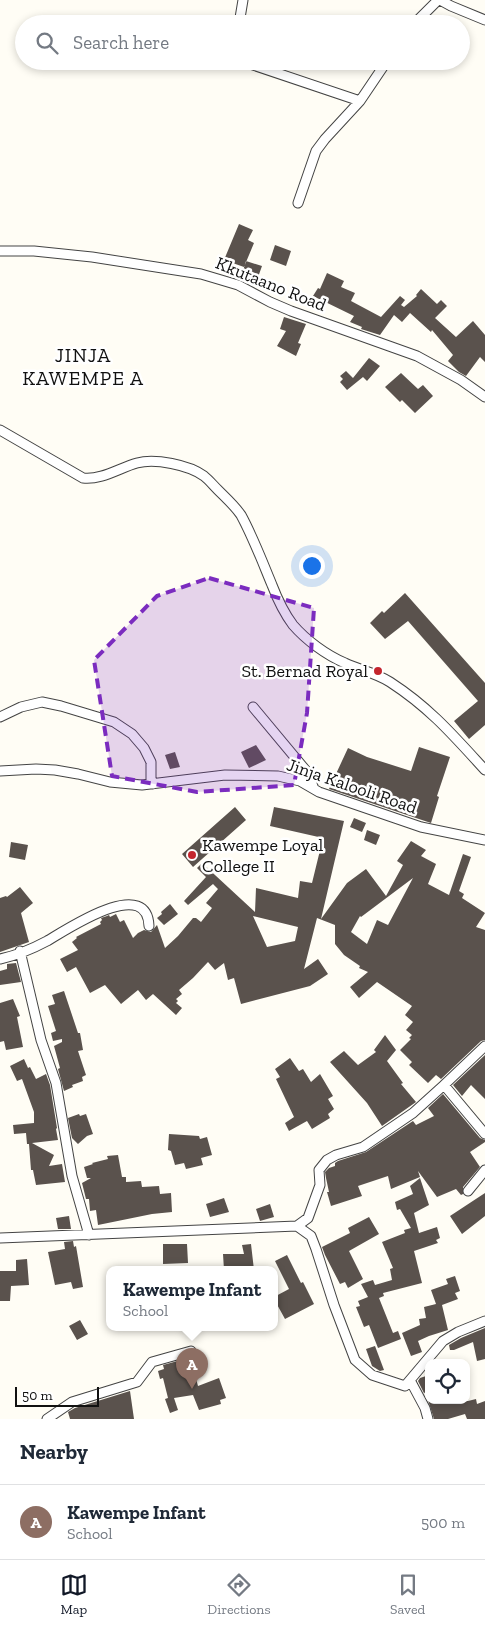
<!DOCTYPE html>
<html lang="en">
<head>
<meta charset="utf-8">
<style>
	:root { --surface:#fff; --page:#f6f6f7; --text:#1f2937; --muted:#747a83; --line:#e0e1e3; --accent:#111827 }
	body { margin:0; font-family:"Zilla Slab",serif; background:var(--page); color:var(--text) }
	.controls { position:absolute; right:15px; bottom:15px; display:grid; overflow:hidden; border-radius:10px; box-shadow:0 2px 8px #0003 }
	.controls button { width:45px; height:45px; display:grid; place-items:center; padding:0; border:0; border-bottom:1px solid var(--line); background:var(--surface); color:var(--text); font:25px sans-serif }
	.scale { position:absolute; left:15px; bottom:12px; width:84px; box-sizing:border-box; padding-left:5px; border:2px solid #111; border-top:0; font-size:14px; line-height:18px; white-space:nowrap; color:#111; -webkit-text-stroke:4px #fff; paint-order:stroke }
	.you { position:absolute; left:311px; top:565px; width:18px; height:18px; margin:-12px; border:4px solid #fff; border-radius:50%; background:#1a73e8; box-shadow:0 0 0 8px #1a73e833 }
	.badge { display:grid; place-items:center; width:32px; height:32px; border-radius:50%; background:var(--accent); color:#fff; font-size:16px; font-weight:700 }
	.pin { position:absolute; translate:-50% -41px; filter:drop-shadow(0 1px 2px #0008) }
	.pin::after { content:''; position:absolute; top:26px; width:18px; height:15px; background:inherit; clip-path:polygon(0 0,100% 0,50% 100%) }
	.popup { position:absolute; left:106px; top:1266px; width:172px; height:65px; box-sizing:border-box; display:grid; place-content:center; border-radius:10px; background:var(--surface); filter:drop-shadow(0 1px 4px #0005); font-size:16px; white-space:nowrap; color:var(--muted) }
	.popup b { font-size:19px; color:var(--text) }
	.popup::after { content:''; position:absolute; left:50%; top:100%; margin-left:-10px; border:10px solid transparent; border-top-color:var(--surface) }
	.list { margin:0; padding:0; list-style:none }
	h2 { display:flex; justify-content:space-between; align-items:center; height:65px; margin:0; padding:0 20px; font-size:21px }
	h2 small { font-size:16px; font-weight:400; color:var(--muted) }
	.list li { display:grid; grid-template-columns:32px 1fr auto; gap:15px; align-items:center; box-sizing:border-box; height:75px; padding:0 20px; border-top:1px solid var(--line) }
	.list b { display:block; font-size:19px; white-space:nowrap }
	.list p { margin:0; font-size:16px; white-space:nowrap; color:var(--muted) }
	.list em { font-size:16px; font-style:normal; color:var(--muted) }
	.icon { flex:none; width:28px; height:28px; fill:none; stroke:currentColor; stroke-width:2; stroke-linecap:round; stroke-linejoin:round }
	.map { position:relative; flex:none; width:485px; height:1419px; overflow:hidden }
	.search { position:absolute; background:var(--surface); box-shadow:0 2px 8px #0003; left:15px; right:15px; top:15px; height:55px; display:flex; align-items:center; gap:12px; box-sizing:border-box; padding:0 18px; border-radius:28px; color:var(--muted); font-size:19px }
	.sheet { height:140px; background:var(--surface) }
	nav { display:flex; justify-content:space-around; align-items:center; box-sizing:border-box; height:70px; border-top:1px solid var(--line); background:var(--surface); font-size:14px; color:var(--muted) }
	nav a { display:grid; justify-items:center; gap:2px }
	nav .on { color:var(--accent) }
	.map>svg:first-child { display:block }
	.building { fill:#5a524d; fill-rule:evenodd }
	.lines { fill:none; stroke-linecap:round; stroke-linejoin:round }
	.minor-casing { stroke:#444; stroke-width:11 }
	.minor { stroke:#fff; stroke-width:9 }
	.marked { fill:#7b2cbf; fill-opacity:0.2; stroke:#7b2cbf; stroke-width:4; stroke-dasharray:10 6; stroke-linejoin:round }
	.poi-dot { fill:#c4262e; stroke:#fff; stroke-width:2 }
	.labels { text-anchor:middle; stroke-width:5; stroke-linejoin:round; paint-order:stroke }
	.street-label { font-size:18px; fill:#111; stroke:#fff }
	.poi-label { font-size:18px; fill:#111; stroke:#fff; text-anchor:end }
	.quarter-label { font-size:20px; letter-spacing:1px; fill:#111; stroke:#fff }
</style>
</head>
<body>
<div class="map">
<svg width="485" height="1419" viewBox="0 0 485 1419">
	<rect width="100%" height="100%" fill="#fffdf5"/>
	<!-- building -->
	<path class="building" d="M239 224 253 230 248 240 254 243 244 267 224 260Z
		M275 245 291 251 286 266 270 260Z
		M246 261 262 266 257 280 242 274Z
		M327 273 344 281 341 287 355 293 351 301 381 317 400 296 405 300 401 305 404 307 417 296 416 295 421 289 437 304 441 300 447 306 435 318 456 337 473 321 485 335V362L480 357 466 376 459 372 448 361 453 355 432 330 431 332 410 313 402 322 394 315 380 335 361 329 362 327 350 322 354 316 313 296 318 288 320 289Z
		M284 317 306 324 298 343 301 344 296 356 277 346 286 331 280 329Z
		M369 358 380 366 367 381 363 377 347 390 340 382 343 379 340 376 346 371 353 378Z
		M401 373 418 389 423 385 433 396 415 413 402 400 400 402 385 387Z
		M405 593 485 683V725L469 739 454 721 478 701 408 621 385 639 370 623 382 611 384 613Z
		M256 745 266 760 249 768 241 752Z
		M419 747 450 757 437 796 439 797 431 823 329 789 348 748 367 757 411 771Z
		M175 752 180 767 170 769 165 755Z
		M235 807 246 820 193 867 182 854Z
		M274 807 344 821 321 919 347 883 366 869 386 896 403 865 397 861 411 841 426 850 421 856 436 864 428 884 449 895 463 854 471 857 459 891 464 894 462 898 485 913 476 927 485 930V1040L481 1041 441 1079 436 1075 428 1083 409 1065 412 1062 400 1050 411 1039 409 1038 412 1035 406 1030 413 1022 405 1015 412 1006 377 982 359 998 350 987 368 972 359 968 360 966 344 955 335 944V925L317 918 304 969 318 959 328 974 310 986 241 1004 234 978 228 980 224 963 215 970 208 962 193 978 179 990 182 994 176 999 178 1001 176 1003 182 1008 176 1015 153 994 146 1000 138 990 121 1004 105 985 90 993 76 967 67 972 60 959 78 950 72 942 77 938 76 937 101 924 100 922 102 920 101 918 107 916 109 915 110 917 116 914 120 922 124 920 133 938 138 933 144 930 151 932 157 925 165 948 178 936 193 918H196L201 922 212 908 206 903 218 889 213 884 188 905 184 901 206 877 197 868 202 863 255 912 256 888 298 898 300 881 312 883 323 838 270 826ZM413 878 388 925 377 920 367 944 351 932 360 916 361 917ZM253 916 298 927 295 941 267 947Z
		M354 818 366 823 362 832 350 827Z
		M367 830 380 835 376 845 364 840Z
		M11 842 28 845 25 860 9 857Z
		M20 887 33 903 21 913 29 942 0 952V898L6 896 7 897Z
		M170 904 178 914 164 925 157 918 162 914 161 912Z
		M16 963 21 982 0 985V971L7 969V964Z
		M64 991 78 1033H80L83 1050 78 1051 86 1075 82 1077 83 1081 72 1085 73 1087 64 1091 58 1069 60 1068 54 1046 62 1042V1039L53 1041 51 1033 56 1031 48 1006 55 1004 52 995Z
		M13 999 20 1016 17 1017 23 1047 6 1050 4 1041 0 1042V1003Z
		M385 1035 396 1050 387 1061 403 1083 401 1084 416 1102 382 1126 367 1103 330 1062 344 1051 358 1065 376 1052 374 1050Z
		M485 1055V1099L471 1085 462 1096 453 1085Z
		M290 1058 299 1071 303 1069 311 1082 320 1074 333 1096 328 1099 334 1109 328 1114 330 1118 312 1129 307 1121 289 1131 285 1123 294 1117 276 1079 280 1077 275 1069Z
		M24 1059 28 1068 30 1067 36 1079 46 1074 50 1085 57 1128 56 1129 58 1140 32 1143 54 1155 49 1166 62 1164 65 1182 36 1185 33 1170H31L29 1144H27L26 1133 14 1134 13 1125 34 1123V1112L22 1079 17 1081 10 1066Z
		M443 1094 480 1138 485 1140V1142L470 1152 480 1167 463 1187V1194L461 1195 456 1189 437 1197 418 1171 420 1177 391 1189 388 1176 358 1186 362 1196 331 1206 327 1192H329L326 1178 325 1172 329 1168 335 1166V1163L338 1161 366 1152 413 1121 416 1125 434 1116 428 1108Z
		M79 1114 80 1116 86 1114 93 1134 87 1136 78 1144 72 1138 68 1118Z
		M169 1134 199 1136 200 1139 207 1137 212 1155 201 1158 203 1165 186 1169 184 1163 175 1165 171 1151 168 1150Z
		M118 1155 122 1177H126V1182L141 1181 142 1187 159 1186 160 1194 171 1193 172 1212 152 1214 98 1225 96 1210 90 1211 89 1199H86L82 1183 91 1178H87L84 1167 93 1164 92 1163 108 1159 107 1156Z
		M420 1178 429 1205 414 1213 419 1233 437 1227 440 1238 436 1240 438 1243 414 1251 422 1283 383 1293 384 1296 379 1298 393 1333 398 1331 401 1339 378 1348 369 1325 364 1327 356 1307 360 1306 358 1301 368 1297 361 1284 373 1280 375 1285 392 1280 390 1269 393 1268 382 1242 405 1233 404 1230 411 1228 400 1209 397 1210 395 1202 413 1194 410 1186Z
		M485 1193V1216L462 1234 450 1216Z
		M224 1198 229 1212 210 1217 206 1204Z
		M270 1204 274 1217 260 1221 256 1209Z
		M69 1216 71 1229H58L56 1218Z
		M369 1217 379 1234 349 1251 363 1279 348 1288 345 1282 340 1284 325 1255 322 1247 350 1233 348 1228Z
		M73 1241 74 1247 76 1246 83 1287 73 1289 71 1282 55 1285 48 1252 65 1249 64 1242Z
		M163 1244H187L188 1263 163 1264Z
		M251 1244 254 1270H224L223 1254H244L242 1245Z
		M287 1255 301 1283 303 1282 314 1304 285 1319 274 1299V1297L289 1289 275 1261Z
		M27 1259 29 1285 11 1286 10 1301H0V1271H16V1260Z
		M455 1276 460 1291 455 1293 458 1299 442 1305 448 1330 429 1336 418 1341 422 1352 411 1356 402 1333 420 1325 419 1319 426 1318 424 1307 436 1304 431 1290 448 1284 446 1279Z
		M80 1320 88 1334 77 1340 69 1326Z
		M485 1328V1359L477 1361 473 1342 454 1350H450L449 1345 461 1338Z
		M375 1346 384 1370 380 1371 372 1366 366 1349Z
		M185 1359 191 1381 196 1379 198 1386 219 1378 226 1398 220 1400 221 1404 199 1410 193 1395 174 1398 178 1410 170 1413 165 1399 168 1398 163 1378 160 1379 158 1371 164 1369 163 1365Z
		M429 1375V1391L424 1393 418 1381 420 1378Z
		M130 1391 134 1419H70L68 1412 75 1408Z
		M476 1399 477 1404 485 1401V1419H467L465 1414 448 1419H434L428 1400 468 1401Z"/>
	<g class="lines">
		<defs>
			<path id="minor" d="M440 0 451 6 485 20
				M239 24 243 0
				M414 24 438 0
				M241 61 360 101
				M298 203 316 151 325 139 360 101 387 61
				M0 251H34L92 257 201 274 238 285 270 302 291 311 417 356 461 380 485 397
				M0 430 83 478C102 480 119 468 137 463 155 458 189 465 204 476 209 480 213 485 218 490 226 498 234 505 241 515 253 537 262 561 272 585 277 598 284 613 293 625 306 640 326 655 345 663 360 670 376 673 390 682 430 708 453 735 485 770
				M253 707 308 773 314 789
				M0 717 21 707 42 702 61 706 114 722 132 734 144 748 151 762V779L153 784
				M0 771 36 769 55 770 78 774 110 782 142 785 225 775 278 776 300 781 319 792 421 827 485 840
				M20 951 41 1040 56 1083 72 1176 89 1235
				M0 959C14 956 34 948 47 941 66 930 147 875 149 926
				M444 1085 485 1046
				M468 1191 485 1170
				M297 1226 308 1218 320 1185 319 1170 327 1160 336 1155 363 1147 413 1113 444 1085 485 1134
				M0 1238 297 1226 311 1236 316 1249 334 1305 355 1360 372 1375 405 1386 410 1380 425 1408 428 1419
				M410 1380 443 1341 458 1332 485 1321
				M47 1419 72 1402 137 1382 152 1362 191 1351"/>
		</defs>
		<!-- minor casing -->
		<use href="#minor" class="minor-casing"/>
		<!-- minor -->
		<use href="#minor" class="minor"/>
	</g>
	<!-- marked area -->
	<path class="marked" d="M209 578 314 608 307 713 294 785 197 792 112 776 94 660 157 596Z"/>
	<!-- markers -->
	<g class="poi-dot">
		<circle cx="378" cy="671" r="5"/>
		<circle cx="192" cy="855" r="5"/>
	</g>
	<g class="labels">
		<!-- street labels -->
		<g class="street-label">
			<text transform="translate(271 284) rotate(22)" y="6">Kkutaano Road</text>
			<text transform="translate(352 786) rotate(19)" y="6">Jinja Kalooli Road</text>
		</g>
		<!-- poi labels -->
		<g class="poi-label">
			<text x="368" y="677">St. Bernad Royal</text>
			<text x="202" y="851" text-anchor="start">Kawempe Loyal<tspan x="202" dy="21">College II</tspan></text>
		</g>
		<!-- quarter labels -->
		<g class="quarter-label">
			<text x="83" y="362">JINJA<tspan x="83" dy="23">KAWEMPE A</tspan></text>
		</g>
	</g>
</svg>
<div class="controls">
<button><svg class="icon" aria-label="locate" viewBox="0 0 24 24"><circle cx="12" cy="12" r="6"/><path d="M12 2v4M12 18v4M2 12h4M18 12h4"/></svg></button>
</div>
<div class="scale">50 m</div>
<div class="you"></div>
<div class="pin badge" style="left:192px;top:1389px;background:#8d6e63">A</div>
<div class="popup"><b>Kawempe Infant</b>School</div>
<div class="search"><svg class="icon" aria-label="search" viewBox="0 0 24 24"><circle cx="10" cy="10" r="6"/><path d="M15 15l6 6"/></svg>Search here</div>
</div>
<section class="sheet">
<h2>Nearby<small></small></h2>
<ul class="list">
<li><span class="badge" style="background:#8d6e63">A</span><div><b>Kawempe Infant</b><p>School</p></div><em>500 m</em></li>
</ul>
</section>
<nav>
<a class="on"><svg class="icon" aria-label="map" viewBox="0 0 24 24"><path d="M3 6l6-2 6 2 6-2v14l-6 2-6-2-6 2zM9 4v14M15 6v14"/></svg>Map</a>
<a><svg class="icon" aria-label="directions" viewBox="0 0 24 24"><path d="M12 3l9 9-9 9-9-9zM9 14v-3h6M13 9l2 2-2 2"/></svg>Directions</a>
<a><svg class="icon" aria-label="saved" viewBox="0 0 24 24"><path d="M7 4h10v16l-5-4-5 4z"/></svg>Saved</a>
</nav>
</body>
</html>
